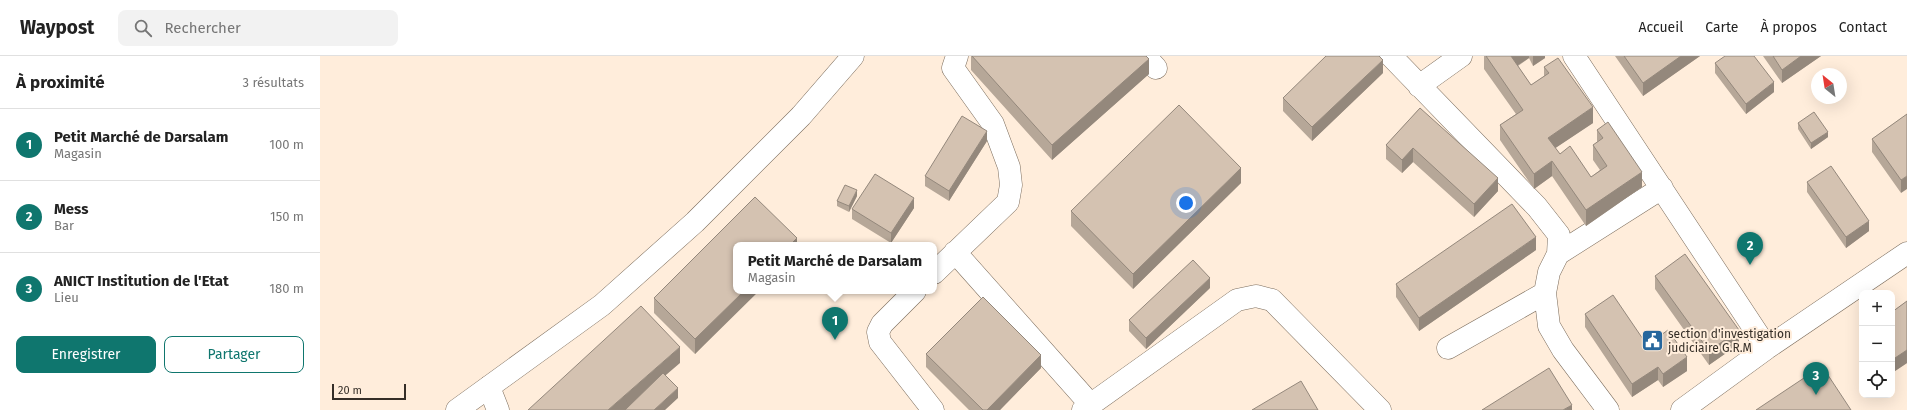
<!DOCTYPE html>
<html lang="fr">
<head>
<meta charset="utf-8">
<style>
	:root { --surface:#fff; --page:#f2f2f2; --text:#222; --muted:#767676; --line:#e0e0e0; --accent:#0f766e }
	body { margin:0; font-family:"Fira Sans",sans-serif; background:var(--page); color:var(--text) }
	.controls { position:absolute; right:12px; bottom:12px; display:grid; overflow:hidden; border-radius:8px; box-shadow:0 4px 16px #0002 }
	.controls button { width:36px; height:36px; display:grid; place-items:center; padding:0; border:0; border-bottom:1px solid var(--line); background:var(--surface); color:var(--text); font:20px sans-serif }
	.compass { position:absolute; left:1491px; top:12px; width:36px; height:36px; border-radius:50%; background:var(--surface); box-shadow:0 4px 16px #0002; rotate:330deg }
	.scale { position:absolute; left:12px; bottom:10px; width:74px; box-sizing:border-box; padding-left:4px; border:2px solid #352e27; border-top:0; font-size:11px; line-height:14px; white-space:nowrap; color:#352e27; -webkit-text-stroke:3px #ffeddb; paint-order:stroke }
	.you { position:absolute; left:866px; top:147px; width:14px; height:14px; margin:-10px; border:3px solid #fff; border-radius:50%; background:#1a73e8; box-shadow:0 0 0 6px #1a73e833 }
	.badge { display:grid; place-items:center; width:26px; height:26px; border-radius:50%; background:var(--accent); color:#fff; font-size:13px; font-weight:700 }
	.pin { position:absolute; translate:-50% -33px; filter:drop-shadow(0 1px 2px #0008) }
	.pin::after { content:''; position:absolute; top:21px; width:14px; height:12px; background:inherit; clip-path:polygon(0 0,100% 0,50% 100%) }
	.popup { position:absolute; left:413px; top:186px; width:204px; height:52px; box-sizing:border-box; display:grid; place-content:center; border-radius:8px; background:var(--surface); filter:drop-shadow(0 1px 3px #0005); font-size:13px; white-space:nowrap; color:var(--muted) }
	.popup b { font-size:15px; color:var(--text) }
	.popup::after { content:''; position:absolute; left:50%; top:100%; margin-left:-8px; border:8px solid transparent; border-top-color:var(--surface) }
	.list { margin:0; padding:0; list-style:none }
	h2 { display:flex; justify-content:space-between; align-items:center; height:52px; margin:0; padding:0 16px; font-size:17px }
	h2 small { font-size:13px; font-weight:400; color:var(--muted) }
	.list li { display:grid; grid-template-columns:26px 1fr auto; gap:12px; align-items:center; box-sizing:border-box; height:72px; padding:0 16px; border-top:1px solid var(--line) }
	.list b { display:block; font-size:15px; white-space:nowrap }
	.list p { margin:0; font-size:13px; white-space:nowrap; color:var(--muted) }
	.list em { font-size:13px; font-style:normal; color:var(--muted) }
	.actions { display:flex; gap:8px; padding:12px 16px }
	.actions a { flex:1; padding:9px 0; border:1px solid var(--accent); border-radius:8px; text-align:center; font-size:14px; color:var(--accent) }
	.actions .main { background:var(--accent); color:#fff }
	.icon { flex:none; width:22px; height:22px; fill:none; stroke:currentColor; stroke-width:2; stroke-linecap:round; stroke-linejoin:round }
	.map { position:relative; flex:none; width:1587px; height:354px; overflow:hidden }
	header { display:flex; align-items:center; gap:24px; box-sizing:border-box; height:56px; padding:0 20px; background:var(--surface); border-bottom:1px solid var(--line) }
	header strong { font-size:19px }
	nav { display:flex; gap:22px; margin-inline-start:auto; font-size:14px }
	.search { width:280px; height:36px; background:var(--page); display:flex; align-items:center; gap:10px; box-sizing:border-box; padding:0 14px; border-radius:8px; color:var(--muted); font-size:15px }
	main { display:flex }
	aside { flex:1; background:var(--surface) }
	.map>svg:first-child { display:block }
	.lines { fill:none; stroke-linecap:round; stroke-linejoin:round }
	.street-casing { stroke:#7c6d5d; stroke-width:23 }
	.highway-casing { stroke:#7c6d5d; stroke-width:23 }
	.street { stroke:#fff; stroke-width:22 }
	.highway { stroke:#fff; stroke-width:22 }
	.wall { fill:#b6a798 }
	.shaded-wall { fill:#94887c }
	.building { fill:#d4c2b1; stroke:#94887c }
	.labels { text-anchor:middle; stroke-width:4; stroke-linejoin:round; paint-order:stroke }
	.poi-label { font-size:12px; fill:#352e27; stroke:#ffeddb; text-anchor:start }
</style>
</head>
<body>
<header>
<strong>Waypost</strong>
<div class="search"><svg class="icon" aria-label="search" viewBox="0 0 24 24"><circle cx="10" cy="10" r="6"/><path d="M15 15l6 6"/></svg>Rechercher</div>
<nav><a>Accueil</a><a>Carte</a><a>À propos</a><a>Contact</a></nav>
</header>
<main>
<aside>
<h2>À proximité<small>3 résultats</small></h2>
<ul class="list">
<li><span class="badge">1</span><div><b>Petit Marché de Darsalam</b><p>Magasin</p></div><em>100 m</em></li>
<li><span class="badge">2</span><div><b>Mess</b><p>Bar</p></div><em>150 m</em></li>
<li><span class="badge">3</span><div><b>ANICT Institution de l'Etat</b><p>Lieu</p></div><em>180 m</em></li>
</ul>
<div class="actions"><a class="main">Enregistrer</a><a>Partager</a></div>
</aside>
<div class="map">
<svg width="1587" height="354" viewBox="0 0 1587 354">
	<rect width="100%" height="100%" fill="#ffeddb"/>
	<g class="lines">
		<defs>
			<path id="street" d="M825 0 836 12
				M1071 0 1217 151 1239 179 1238 198 1229 216 1225 237 1229 270 1243 294 1288 354
				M1254 0 1447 292
				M1099 30 1141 0
				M635 196 771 349
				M1238 198 1342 132
				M614 217 688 146 691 129 689 111 673 68 633 12 637 0
				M595 235 562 268 558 276 560 286 613 354
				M1128 292 1225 237
				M169 331 178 354
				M763 354 917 244 936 240 952 244 1060 354
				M1362 354 1447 292 1587 197"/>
			<path id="highway" d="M137 354 282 249 375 166 481 60 533 0"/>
		</defs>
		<!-- street casing -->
		<use href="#street" class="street-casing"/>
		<!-- highway casing -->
		<use href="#highway" class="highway-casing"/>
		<!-- street -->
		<use href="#street" class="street"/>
		<!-- highway -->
		<use href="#highway" class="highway"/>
	</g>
	<!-- wall -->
	<path class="wall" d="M651 0H826L829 18 732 104 651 14Z
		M1164 0H1225V2L1213 10 1209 2 1198 10 1211 29 1224 20V11L1273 67 1235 92 1240 98 1271 121 1280 114 1273 104V89L1277 86V74L1322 131 1266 170 1232 120 1214 133 1180 84V69L1196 58 1164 13Z
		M1295 0H1380L1323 40Z
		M1443 0H1501L1462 27Z
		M1395 7 1454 36 1426 58 1395 17Z
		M1063 17 992 85 963 55V42Z
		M1100 52 1178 135 1154 161 1093 106 1082 117 1066 103V89Z
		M1587 58 1581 137 1552 96V83Z
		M1478 67 1508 81 1491 93 1478 73Z
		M667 85 629 145 605 130V120Z
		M1487 126 1549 175 1526 192 1487 136Z
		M921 127 813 233 751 170V155Z
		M537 140 529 156 517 150V145Z
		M594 152 571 187 532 163V153Z
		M477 189 375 298 334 257V242Z
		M1216 194 1099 275 1076 241V228Z
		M1335 220 1419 288 1389 309 1335 233Z
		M890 232 826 293 809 275V264Z
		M1587 245V307L1575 315 1572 310V256Z
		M1265 258 1327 289 1367 315 1343 331 1338 324 1312 341 1265 271Z
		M606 298 721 312 680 354H649L606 311Z"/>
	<!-- shaded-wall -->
	<path class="shaded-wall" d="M1190 0H1209V2L1190 14Z
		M1213 0H1225V2L1213 10Z
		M1361 0H1380L1323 40V27Z
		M1481 0H1501L1462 27V14Z
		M829 3V18L732 104V89Z
		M1063 4V17L992 85V71Z
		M1454 26V36L1426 58V48Z
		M1273 51V67L1228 97V82Z
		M667 75V85L629 145V135Z
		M1508 76V81L1491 93V87Z
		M1093 92V106L1082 117V104Z
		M1232 105V120L1214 133V118Z
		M921 112V127L813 233V218Z
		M1322 116V131L1266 170V154Z
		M1587 120V133L1581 137V124Z
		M1178 122V135L1154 161V148Z
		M537 134V140L529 156V150Z
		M594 142V152L571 187V177Z
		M1549 165V175L1526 192V181Z
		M1216 181V194L1099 275V262Z
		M477 182V189H470Z
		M890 222V232L826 293V282Z
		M424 235H439L375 298V283Z
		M1419 274V288L1389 309V295Z
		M360 291V307L305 354H288Z
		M1587 294V307L1575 315V302Z
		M721 299V312L680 354H667Z
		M1367 301V315L1343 331V318Z
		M1338 311V324L1312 341V328Z
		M358 332V342L345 354H334Z
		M1252 349V354H1243Z"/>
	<!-- building -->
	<path class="building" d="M652 0H826L829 3 732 89Z
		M1006 0H1059L1063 4 992 71 963 42Z
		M1166 0H1191L1211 29 1229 17 1224 11 1238 2 1273 51 1228 82 1240 98 1250 90 1271 121 1287 110 1273 89 1283 82 1277 74 1288 66 1322 116 1266 154 1232 105 1214 118 1180 69 1203 54Z
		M1304 0H1361L1323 27Z
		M1405 0H1434L1454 26 1426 48 1395 7Z
		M1453 0H1481L1462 14Z
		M859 49 921 112 813 218 751 155Z
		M1100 52 1178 122 1154 148 1093 92 1082 104 1066 89Z
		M1494 56 1508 76 1491 87 1478 67Z
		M1587 58V120L1581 124 1552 83Z
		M642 60 667 75 629 135 605 120Z
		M1511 110 1549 165 1526 181 1487 126Z
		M555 118 594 142 571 177 532 153Z
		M525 129 537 134 529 150 517 145Z
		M435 141 477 182 470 189H416V235H424L375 283 334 242Z
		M1192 148 1216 181 1099 262 1076 228Z
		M1365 198 1419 274 1389 295 1335 220Z
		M873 204 890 222 826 282 809 264Z
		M1293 239 1327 289 1348 274 1367 301 1343 318 1338 311 1312 328 1265 258Z
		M663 241 721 299 667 354H663L606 298Z
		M1587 245V294L1575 302 1572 297V256Z
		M321 250 360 291 288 354H208Z
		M1502 310 1531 354H1436Z
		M1229 312 1252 349 1243 354H1162Z
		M343 317 358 332 334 354H305Z
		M981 325 998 354H932Z"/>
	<!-- icons -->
	<defs>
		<symbol id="civic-square" viewBox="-11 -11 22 22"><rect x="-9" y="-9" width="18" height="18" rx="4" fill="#27679d" stroke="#ffeddb"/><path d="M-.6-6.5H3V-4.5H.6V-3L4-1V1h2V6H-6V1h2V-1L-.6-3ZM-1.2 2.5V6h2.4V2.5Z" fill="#fff"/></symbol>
	</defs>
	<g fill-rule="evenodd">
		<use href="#civic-square" x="1320" y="272" width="25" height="25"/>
	</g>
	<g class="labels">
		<!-- poi labels -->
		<g class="poi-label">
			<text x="1348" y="282">section d'investigation<tspan x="1348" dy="14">judiciaire G.R.M</tspan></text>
		</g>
	</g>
</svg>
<div class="controls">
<button>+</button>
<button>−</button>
<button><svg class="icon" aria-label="locate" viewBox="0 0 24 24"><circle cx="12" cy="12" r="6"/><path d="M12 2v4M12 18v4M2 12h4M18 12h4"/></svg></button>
</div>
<svg class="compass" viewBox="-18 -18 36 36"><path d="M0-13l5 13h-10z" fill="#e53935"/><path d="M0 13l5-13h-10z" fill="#767676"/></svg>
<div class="scale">20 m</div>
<div class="you"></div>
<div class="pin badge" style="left:515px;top:284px">1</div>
<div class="popup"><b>Petit Marché de Darsalam</b>Magasin</div>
<div class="pin badge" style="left:1430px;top:209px">2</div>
<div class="pin badge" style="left:1496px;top:339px">3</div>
</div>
</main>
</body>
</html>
